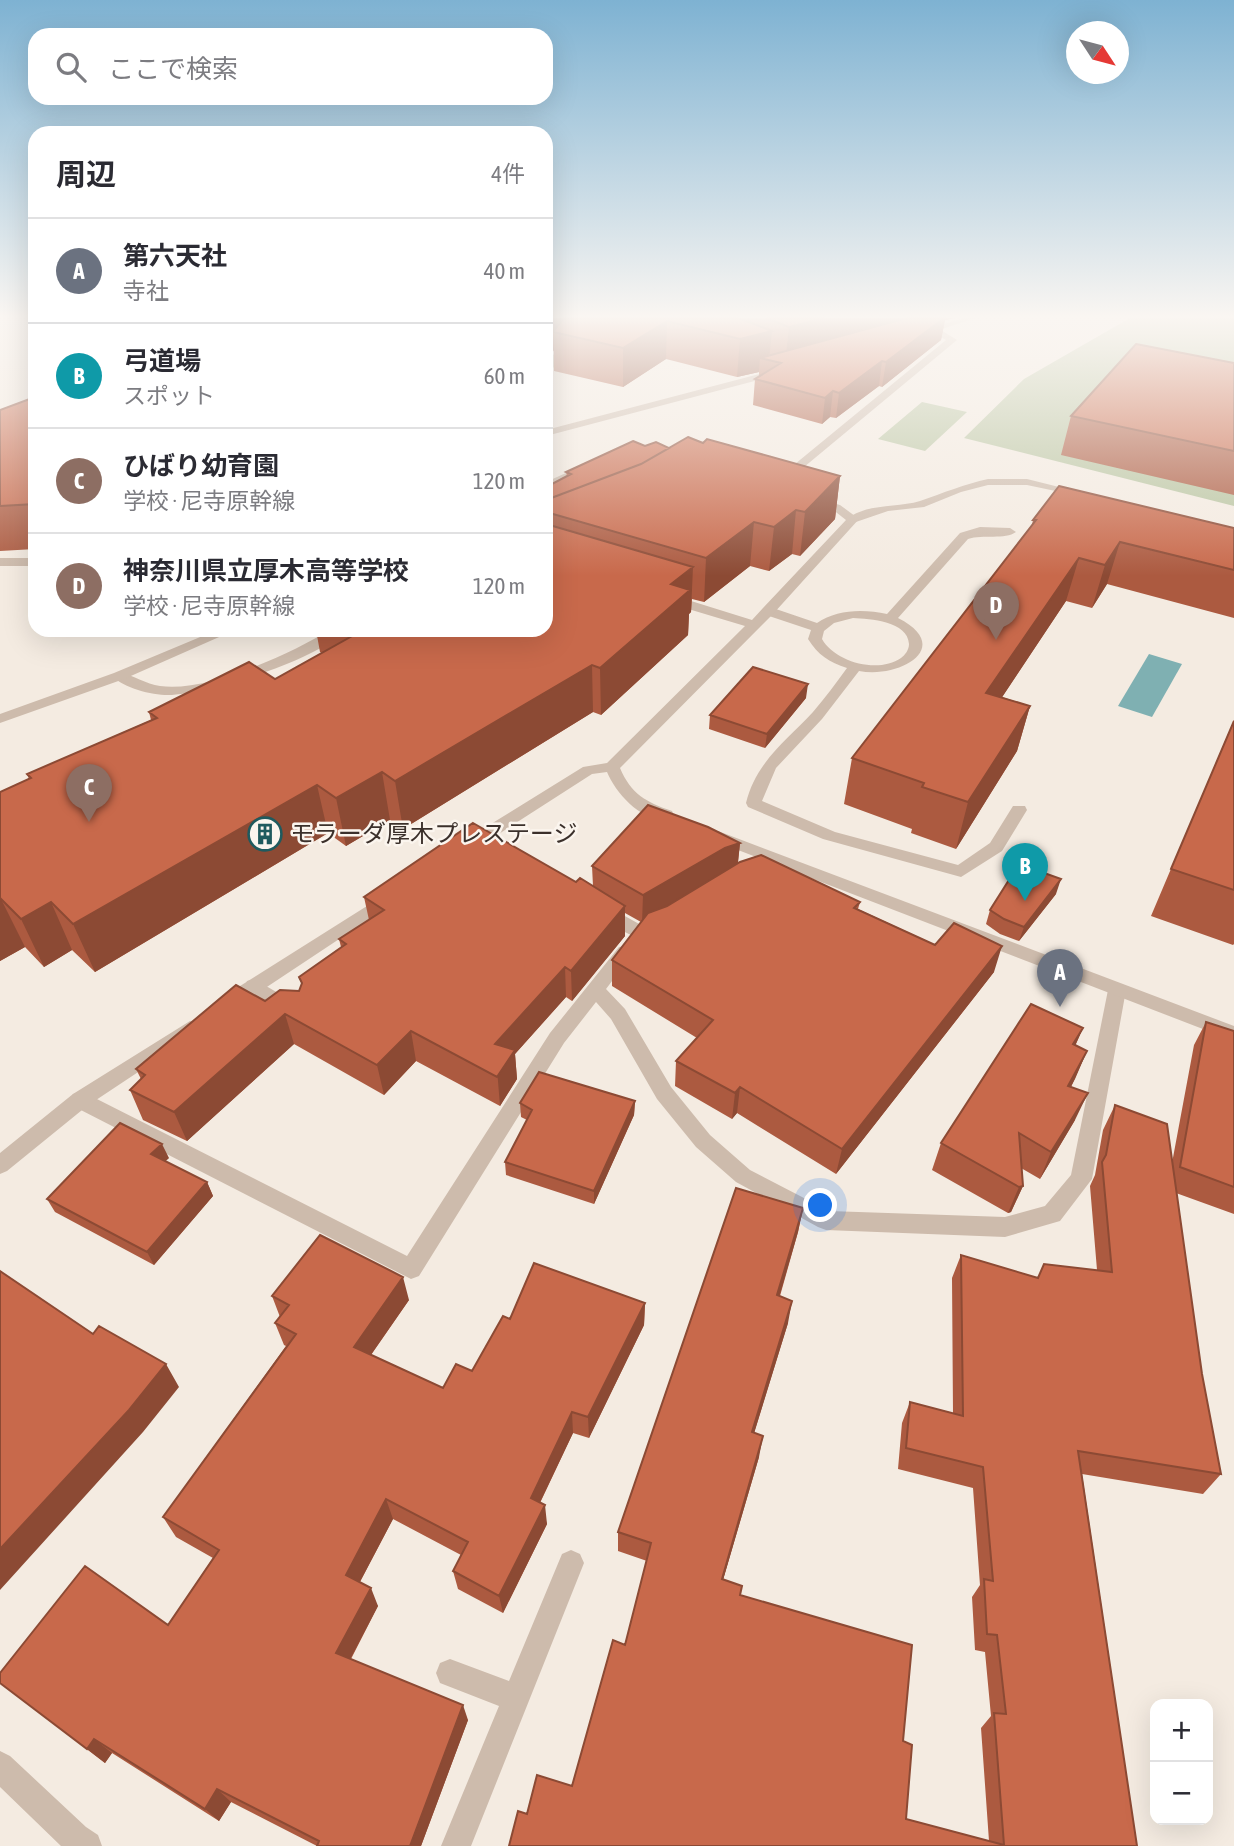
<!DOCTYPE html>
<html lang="ja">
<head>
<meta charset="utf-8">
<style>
	:root { --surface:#fff; --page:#f7f7f7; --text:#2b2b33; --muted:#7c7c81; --line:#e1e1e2; --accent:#1f5a5e }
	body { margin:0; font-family:"Asap Condensed","Noto Sans JP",sans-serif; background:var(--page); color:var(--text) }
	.controls { position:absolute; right:21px; bottom:21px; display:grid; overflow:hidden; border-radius:14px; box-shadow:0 7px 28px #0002 }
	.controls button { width:63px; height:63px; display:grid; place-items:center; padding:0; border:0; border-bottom:2px solid var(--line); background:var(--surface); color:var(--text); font:35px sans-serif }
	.compass { position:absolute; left:1066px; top:21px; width:63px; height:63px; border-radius:50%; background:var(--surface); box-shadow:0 7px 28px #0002; rotate:126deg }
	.you { position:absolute; left:821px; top:1206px; width:24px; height:24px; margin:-18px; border:5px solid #fff; border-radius:50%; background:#1a73e8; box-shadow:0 0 0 10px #1a73e833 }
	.badge { display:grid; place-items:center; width:46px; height:46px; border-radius:50%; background:var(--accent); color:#fff; font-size:23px; font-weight:700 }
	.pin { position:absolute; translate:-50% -58px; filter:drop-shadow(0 2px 4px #0008) }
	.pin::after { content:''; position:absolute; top:37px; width:24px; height:21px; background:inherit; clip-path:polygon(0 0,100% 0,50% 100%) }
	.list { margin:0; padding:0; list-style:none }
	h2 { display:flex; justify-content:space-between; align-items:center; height:91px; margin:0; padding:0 28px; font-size:30px }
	h2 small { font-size:23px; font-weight:400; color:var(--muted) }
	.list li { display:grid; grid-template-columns:46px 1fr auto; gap:21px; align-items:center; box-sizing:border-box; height:105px; padding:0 28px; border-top:2px solid var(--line) }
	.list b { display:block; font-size:26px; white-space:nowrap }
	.list p { margin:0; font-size:23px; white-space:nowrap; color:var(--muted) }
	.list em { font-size:23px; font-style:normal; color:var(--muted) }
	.icon { flex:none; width:38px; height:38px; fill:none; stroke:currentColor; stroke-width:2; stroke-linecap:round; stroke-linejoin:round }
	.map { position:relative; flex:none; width:1234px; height:1846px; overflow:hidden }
	.search { position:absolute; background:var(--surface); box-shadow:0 7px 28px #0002; left:28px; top:28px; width:525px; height:77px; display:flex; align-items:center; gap:18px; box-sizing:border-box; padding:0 24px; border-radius:21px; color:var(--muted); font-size:26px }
	.panel { position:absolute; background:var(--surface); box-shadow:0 7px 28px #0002; left:28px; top:126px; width:525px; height:511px; border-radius:21px }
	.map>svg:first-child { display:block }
	.green { fill:#b8c4a0 }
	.water { fill:#7fb0b2 }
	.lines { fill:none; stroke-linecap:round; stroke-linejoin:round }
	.service { fill:#cdbbac; fill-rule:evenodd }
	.minor { fill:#cdbbac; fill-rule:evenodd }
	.tertiary { fill:#cdbbac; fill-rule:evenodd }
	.wall { fill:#ac5a40 }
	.shaded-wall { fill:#8c4a34 }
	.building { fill:#c8694b; stroke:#8c4a34; stroke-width:2 }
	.labels { text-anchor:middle; stroke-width:5; stroke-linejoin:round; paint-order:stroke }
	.poi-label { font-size:24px; fill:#3b302b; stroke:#fbf5ee; text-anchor:start }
</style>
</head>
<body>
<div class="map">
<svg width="1234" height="1846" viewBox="0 0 1234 1846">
	<rect width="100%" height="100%" fill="#f4ebe1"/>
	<!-- green -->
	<path class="green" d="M1130 318H1234V506L964 438 1024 379Z
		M922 402 967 412 925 451 878 439Z"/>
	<!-- water -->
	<path class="water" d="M1149 654 1182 664 1152 717 1118 706Z"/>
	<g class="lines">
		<!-- service -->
		<path class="service" d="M988 479H1027L1071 490 1065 493 1027 485H988L961 492 924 507 888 511 853 523 847 519C867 503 897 508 920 501 943 493 965 484 988 479Z
			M980 527 1010 528 1016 532C1005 540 983 534 968 539L898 618C955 647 900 679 859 671L822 719 776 768 762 801 835 832 958 865 990 843 1013 806H1025L1027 810 1002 851 961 877 823 839 748 807 746 803C756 762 786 741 813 712 825 698 836 683 847 668 829 662 818 655 808 639L811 630 763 614V608H773L817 623C837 609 864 609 887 614L960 533ZM853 618C870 619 908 621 909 644 909 650 905 655 901 658 878 674 835 662 822 639L824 631 834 623Z
			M605 905 641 925 657 920 663 922 666 926C647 953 618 928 599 915L596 911 599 907Z
			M625 946 631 947 634 952 606 989 625 1009 671 1087 710 1135 750 1170 829 1211 1005 1217 1045 1206 1071 1175 1108 990 1110 985H1124L1126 990 1092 1179 1060 1221 1005 1237 826 1230 818 1227 736 1182 696 1147 657 1099 611 1019 596 1002 564 1043 419 1276 411 1279 73 1106 70 1100 73 1094 80 1092 87 1094 407 1256 550 1033 619 947Z
			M254 979 297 1004 299 1009 297 1014H283L247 991 245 986 247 981Z
			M571 1550 580 1554 584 1563 471 1846H441L499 1706 440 1683 436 1673 440 1663 450 1659 509 1681 562 1554Z"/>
		<!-- minor -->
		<path class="minor" d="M930 327H936L957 340 786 482H778V478L946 340 930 331Z
			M577 468 587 470 546 489V482Z
			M814 498 840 505 859 519 773 614 620 768C631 794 646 802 672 811L674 815 672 819C645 826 616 794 607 772L592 774 477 848H465L463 844 465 840 583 767 607 763 745 626 665 602V596H675L752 620 763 608 846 520 832 509 810 503V499Z
			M0 558H35V566H0Z
			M330 630H346C317 660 210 694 168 695 151 695 124 688 112 676L119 672C133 675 146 684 160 686 206 693 290 654 330 630Z
			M718 831 1234 1026V1041L712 840 710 836 712 832Z
			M386 894 392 896 395 900 392 904 235 1008H221L219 1003 221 998Z
			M190 1021 197 1023 199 1028 197 1033 87 1106 7 1171 0 1174V1153L73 1094Z
			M0 1751 10 1756 86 1827 98 1835 102 1846H61L0 1787Z"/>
		<!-- tertiary -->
		<path class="tertiary" d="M580 318H588L549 374 546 375V365Z
			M963 318H975L924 335 916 333Z
			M782 368 787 371 785 373 546 436V430Z
			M217 630H235L124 679 0 723V714L114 673Z"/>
	</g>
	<!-- wall -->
	<path class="wall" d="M546 318H955L945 320 941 340 882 387 879 386 836 418 830 417 822 424 753 405 755 379 759 377V372L737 377 666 359 623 387 554 371V350L546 361Z
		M1234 363V495L1061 455 1071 416Z
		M35 397V549L0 551V410Z
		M703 443 840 476 835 519 800 556 792 554 769 571 750 566 704 602 692 599 691 612 689 614 688 635 601 715 593 712 403 829 390 820 346 846 328 833 95 972 72 950 44 967 25 947 0 961V792L29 779 27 774 151 720 149 712 275 679 322 653 320 652 316 630H546V487L567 476 566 472 645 446 669 448Z
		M1033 520 1234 528V618L1107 584 1092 608 1066 601 1002 697 1030 706 1017 751 956 849 911 833 912 829 844 804 852 758 1032 525Z
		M806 698 765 748 709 729 710 715Z
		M1234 720V944L1233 945 1151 916Z
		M740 843 738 863 860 902 858 909 994 972 836 1174 737 1113 732 1119 675 1086 676 1061 697 1038 612 986V960L641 922 625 913V936L572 1001 566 997 515 1054 517 1079 500 1106 416 1061 384 1095 294 1044 187 1141 143 1120 130 1090 141 1079 136 1069 265 1001 299 991 302 985 299 977 341 947 339 939 369 920 364 897 576 882 593 886 592 866Z
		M1056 894 1019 941 1000 934 986 924 990 910Z
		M1206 1022 1234 1031V1214L1176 1193 1202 1374 1221 1474 1203 1494 1082 1474 1137 1846H509L527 1814 572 1786 625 1645 647 1561 618 1551V1532L803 1208 798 1232 780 1296 788 1323 754 1433 759 1457 723 1580 903 1741 906 1819 989 1841 981 1728 991 1716 985 1652 975 1650 972 1597 980 1585 973 1488 898 1469 902 1423 910 1402 953 1413 952 1278 961 1255 1038 1278 1097 1270 1090 1186 1095 1175 1103 1130 1115 1105 1172 1163 1194 1045Z
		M1083 1028 1075 1046 1087 1051 1071 1087 1075 1120 1040 1179 1021 1168 1023 1186 1011 1212 1008 1213 932 1170 941 1143Z
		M635 1101 634 1115 594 1204 506 1175 505 1162 527 1120 521 1117 520 1103Z
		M169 1158 165 1161 207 1182 213 1196 154 1265 55 1212 47 1199Z
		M272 1296 409 1300 371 1355 443 1388 472 1371 510 1319 645 1303 644 1325 589 1438 573 1433 540 1503 547 1524 503 1613 458 1589 453 1571 461 1555 393 1519 360 1582 378 1606 351 1659 468 1720 421 1846H317L231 1802 219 1821 112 1753 105 1763 0 1683 168 1625 213 1558 176 1537 163 1517 286 1346 284 1345 275 1323 280 1317Z"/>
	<!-- shaded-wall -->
	<path class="shaded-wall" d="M549 318H578L553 332 554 350 546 361V321Z
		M824 318H955L945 320 941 340 882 387 886 362 938 322 785 365 789 327Z
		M667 321 666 359 623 387V348Z
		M772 331 769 360 760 358 759 372 737 377 740 339Z
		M882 361 879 386 836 418 839 393Z
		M833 391 830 417 822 424 825 398Z
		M840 476 835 519 800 556 805 512Z
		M796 510 792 554 769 571 774 527Z
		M754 522 750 566 704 602 706 558Z
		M1120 542 1107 584 1092 608 1105 565Z
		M1079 558 1066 601 975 738 986 693Z
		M693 567 691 612 689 614 688 635 601 715 600 668 671 584Z
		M592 665 593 712 403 829 395 781Z
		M808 684 806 698 765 748 767 734Z
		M1030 706 1017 751 956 849 968 802Z
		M382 772 390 820 346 846 336 798Z
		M317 785 328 833 95 972 73 924Z
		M740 843 737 870 642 923 643 895 725 848Z
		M1061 879 1056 894 1019 941 1024 927Z
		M1 899 25 947 0 961V900Z
		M51 902 72 950 44 967 21 919Z
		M625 906V936L572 1001 571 971Z
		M1002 946 994 972 836 1174 842 1149Z
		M565 967 566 997 515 1054 517 1079 500 1106 495 1044Z
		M285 1014 294 1044 187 1141 174 1112Z
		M1083 1028 1071 1055 1073 1044Z
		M411 1031 416 1061 384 1095 377 1065Z
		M1087 1051 1075 1079 1057 1113 1068 1086Z
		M740 1087 737 1113 732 1119 735 1093Z
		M1088 1093 1075 1120 1040 1179 1051 1152Z
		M635 1101 634 1115 594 1204V1191Z
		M162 1144 169 1158 158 1168 151 1154Z
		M207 1182 213 1196 154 1265 147 1252Z
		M1023 1186 1011 1212 1008 1213 1019 1187Z
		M803 1208 798 1232 773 1318 777 1295Z
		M403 1277 409 1300 361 1369 354 1347Z
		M792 1301 788 1323 748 1453 752 1432Z
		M645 1303 644 1325 589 1438 588 1417Z
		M166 1364 179 1387 143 1432 0 1590V1549Z
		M572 1412 573 1433 533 1517 531 1498Z
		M763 1436 759 1457 718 1597 722 1579Z
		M386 1499 393 1519 354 1593 346 1575Z
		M545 1505 547 1524 503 1613 499 1596Z
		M371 1588 378 1606 345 1669 336 1653Z
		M463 1705 468 1720 421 1846H410Z
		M94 1739 112 1753 105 1763 87 1749Z
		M217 1789 231 1802 219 1821 205 1809Z"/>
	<!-- building -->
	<path class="building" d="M564 318H738L772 331 740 339 667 321 623 348 553 332Z
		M766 318H824L789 327Z
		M907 318H944L886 362 882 361 839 393 833 391 825 398 755 379 781 363 760 358Z
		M1136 344 1234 363V451L1071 416Z
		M35 397V504L0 506V410Z
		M688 437 703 443 707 439 840 476 805 512 796 510 774 527 754 522 706 558 546 512V500L641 464Z
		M633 441 645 446 656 442 669 448 641 464 546 500V487L571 474 566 472Z
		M1059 486 1234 528V570L1120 542 1105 565 1079 558 986 693 1030 706 968 802 922 787 924 783 852 758 1036 520H1033Z
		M546 524 693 567 671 584 690 590 600 668 592 665 395 781 382 772 336 798 317 785 73 924 51 902 21 919 1 899 0 900V792L31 778 27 774 157 718 149 712 249 662 275 679 363 630H546Z
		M753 667 808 684 767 734 710 715Z
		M1234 721V890L1171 869Z
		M648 805 708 827 740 843 725 848 643 895 592 866Z
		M473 823 576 882 580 878 625 906 571 971 565 967 495 1044 515 1050 497 1077 411 1031 377 1065 285 1014 174 1112 130 1090 145 1075 136 1069 236 985 265 1001 280 990 299 991 302 983 299 977 346 944 339 939 384 910 364 897Z
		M761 855 860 902 854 908 935 945 954 923 1002 946 842 1149 740 1087 735 1093 676 1061 713 1020 612 960 648 913 667 906 740 862Z
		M1019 864 1061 879 1024 927 1004 919 990 910Z
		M1031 1004 1083 1028 1073 1044 1087 1051 1068 1086 1088 1093 1051 1152 1019 1133 1023 1186 1019 1187 941 1143Z
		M1206 1022 1234 1031V1187L1180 1167Z
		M539 1072 635 1101 594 1191 505 1162 532 1110 520 1103Z
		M1115 1105 1167 1124 1202 1374 1221 1474 1078 1451 1137 1846H509L518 1811 527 1814 537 1775 572 1786 613 1640 625 1645 651 1543 618 1532 736 1188 803 1208 777 1295 792 1301 752 1432 763 1436 722 1579 742 1586 740 1595 912 1645 903 1741 912 1745 906 1819 1004 1845 994 1713 1006 1714 997 1635 987 1634 984 1579 993 1581 983 1467 906 1448 910 1402 963 1416 961 1255 1038 1278 1044 1264 1112 1272 1102 1162 1106 1155Z
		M120 1123 162 1144 151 1154 207 1182 147 1252 47 1199Z
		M320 1235 403 1277 354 1347 443 1388 456 1364 472 1371 503 1316 510 1319 534 1263 645 1303 588 1417 572 1412 531 1498 545 1505 499 1596 453 1571 468 1542 386 1499 346 1575 371 1588 336 1653 463 1705 410 1846H317L319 1841 217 1789 205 1809 94 1739 87 1749 0 1683V1673L85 1566 168 1625 219 1550 163 1517 296 1334 275 1323 289 1305 272 1296Z
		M0 1271 93 1334 99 1326 166 1364 129 1410 0 1549Z"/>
	<!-- sky -->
	<linearGradient id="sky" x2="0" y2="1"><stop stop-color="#7eb2d2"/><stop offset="0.55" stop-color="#faf6f2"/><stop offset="1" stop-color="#faf6f2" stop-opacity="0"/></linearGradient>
	<rect width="1234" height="576" fill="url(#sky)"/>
	<!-- icons -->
	<defs>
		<symbol id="building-ring" viewBox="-11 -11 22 22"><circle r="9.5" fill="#fbf5ee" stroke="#1f5a5e" stroke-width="1.5"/><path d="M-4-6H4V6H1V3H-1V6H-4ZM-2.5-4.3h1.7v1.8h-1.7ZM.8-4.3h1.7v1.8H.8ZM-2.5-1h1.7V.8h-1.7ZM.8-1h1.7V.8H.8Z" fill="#1f5a5e"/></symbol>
	</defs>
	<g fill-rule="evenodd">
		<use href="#building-ring" x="246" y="815" width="38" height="38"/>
	</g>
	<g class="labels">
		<!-- poi labels -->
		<g class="poi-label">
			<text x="290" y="842">モラーダ厚木プレステージ</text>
		</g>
	</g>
</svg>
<div class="controls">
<button>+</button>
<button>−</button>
</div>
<svg class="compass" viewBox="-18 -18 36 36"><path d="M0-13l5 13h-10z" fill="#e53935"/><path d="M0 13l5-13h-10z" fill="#7c7c81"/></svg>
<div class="you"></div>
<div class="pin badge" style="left:1060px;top:1007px;background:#6b7280">A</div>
<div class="pin badge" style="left:1025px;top:901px;background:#0f9aa8">B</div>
<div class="pin badge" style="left:89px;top:822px;background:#8d6e63">C</div>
<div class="pin badge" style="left:996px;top:640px;background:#8d6e63">D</div>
<div class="search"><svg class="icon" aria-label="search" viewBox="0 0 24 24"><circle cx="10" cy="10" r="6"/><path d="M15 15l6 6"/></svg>ここで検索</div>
<section class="panel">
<h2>周辺<small>4件</small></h2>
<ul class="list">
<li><span class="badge" style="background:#6b7280">A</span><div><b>第六天社</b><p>寺社</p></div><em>40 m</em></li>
<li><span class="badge" style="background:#0f9aa8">B</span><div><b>弓道場</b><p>スポット</p></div><em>60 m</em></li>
<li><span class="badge" style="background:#8d6e63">C</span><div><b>ひばり幼育園</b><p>学校 · 尼寺原幹線</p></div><em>120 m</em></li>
<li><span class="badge" style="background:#8d6e63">D</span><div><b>神奈川県立厚木高等学校</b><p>学校 · 尼寺原幹線</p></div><em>120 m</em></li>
</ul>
</section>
</div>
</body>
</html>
